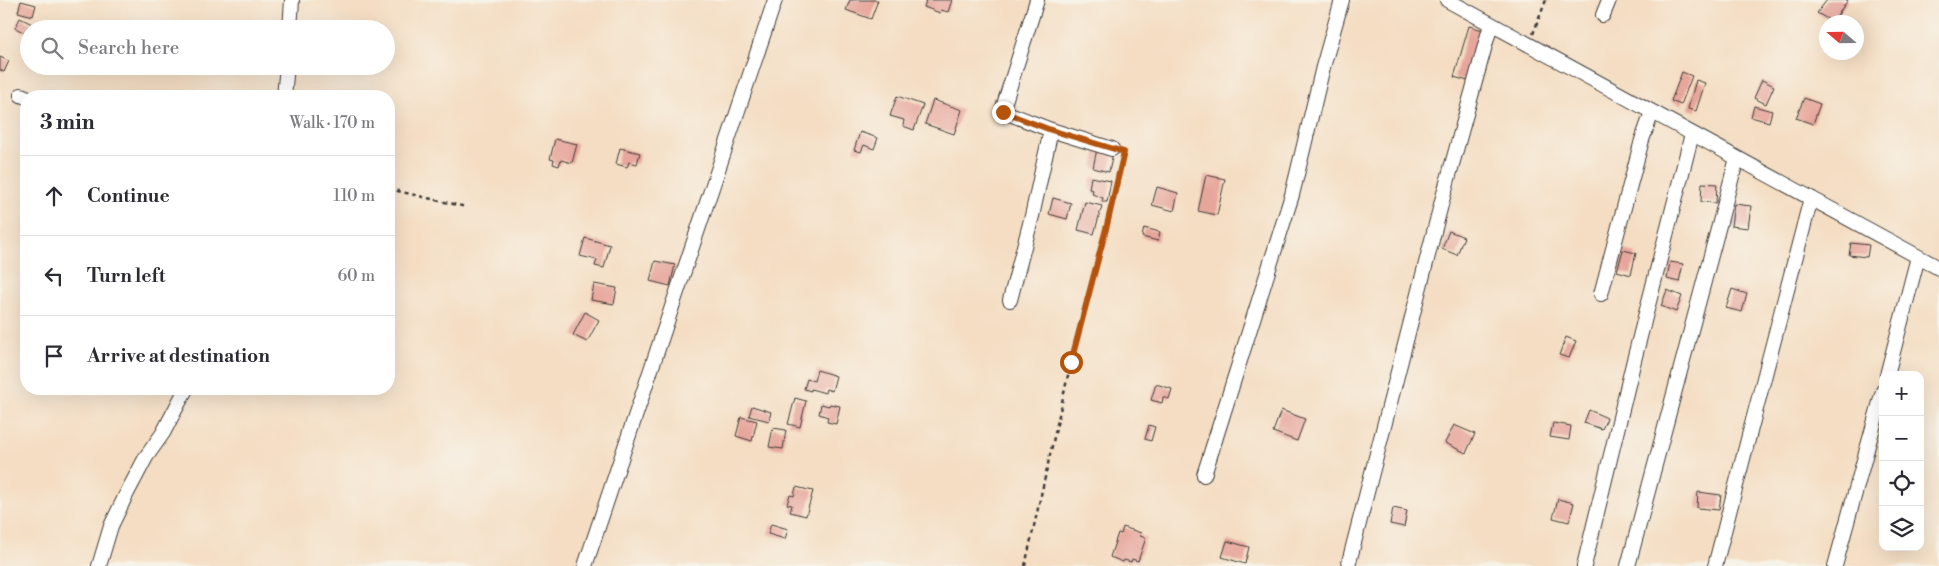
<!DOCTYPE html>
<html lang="en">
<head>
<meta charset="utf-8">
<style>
	:root { --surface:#fff; --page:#f2f2f3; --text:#2b2b33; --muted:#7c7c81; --line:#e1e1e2 }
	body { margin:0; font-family:"Libre Bodoni",serif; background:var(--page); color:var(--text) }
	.controls { position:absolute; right:15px; bottom:15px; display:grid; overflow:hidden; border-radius:10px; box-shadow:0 5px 20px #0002 }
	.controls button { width:45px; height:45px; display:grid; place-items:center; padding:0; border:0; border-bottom:1px solid var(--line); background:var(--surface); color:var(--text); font:25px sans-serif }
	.compass { position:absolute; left:1819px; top:15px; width:45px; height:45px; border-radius:50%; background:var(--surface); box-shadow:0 5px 20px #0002; rotate:290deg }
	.stop { position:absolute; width:15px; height:15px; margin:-11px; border:4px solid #b45309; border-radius:50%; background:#fff }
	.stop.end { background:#b45309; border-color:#fff; box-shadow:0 1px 5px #0008 }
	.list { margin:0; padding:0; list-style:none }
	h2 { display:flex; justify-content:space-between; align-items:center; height:65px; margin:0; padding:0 20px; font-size:21px }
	h2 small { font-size:16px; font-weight:400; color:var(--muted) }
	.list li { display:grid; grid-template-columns:32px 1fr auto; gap:15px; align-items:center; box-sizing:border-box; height:80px; padding:0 20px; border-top:1px solid var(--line) }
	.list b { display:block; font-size:19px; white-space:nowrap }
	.list em { font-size:16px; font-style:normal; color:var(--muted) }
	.icon { flex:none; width:28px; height:28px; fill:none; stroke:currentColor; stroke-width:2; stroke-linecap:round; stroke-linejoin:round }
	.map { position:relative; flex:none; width:1939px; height:566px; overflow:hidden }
	.search { position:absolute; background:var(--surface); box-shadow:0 5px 20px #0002; left:20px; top:20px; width:375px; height:55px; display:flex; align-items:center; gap:12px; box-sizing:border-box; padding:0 18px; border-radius:28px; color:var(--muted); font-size:19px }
	.panel { position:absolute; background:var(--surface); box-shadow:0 5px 20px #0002; left:20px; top:90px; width:375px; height:305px; border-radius:20px }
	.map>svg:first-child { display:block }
	.building { fill:#e7a69c }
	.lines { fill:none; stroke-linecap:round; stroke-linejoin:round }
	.street-casing { stroke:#3c3935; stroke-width:16 }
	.path { stroke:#3c3935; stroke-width:2.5; stroke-dasharray:4 4; stroke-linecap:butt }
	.street { stroke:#fff; stroke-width:14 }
	.route { stroke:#b45309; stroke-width:6 }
</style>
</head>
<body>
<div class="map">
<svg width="1939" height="566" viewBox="0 0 1939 566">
	<rect width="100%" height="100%" fill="#f7f3e8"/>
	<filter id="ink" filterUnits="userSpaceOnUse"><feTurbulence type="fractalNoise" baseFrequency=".02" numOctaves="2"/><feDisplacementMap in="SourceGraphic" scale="10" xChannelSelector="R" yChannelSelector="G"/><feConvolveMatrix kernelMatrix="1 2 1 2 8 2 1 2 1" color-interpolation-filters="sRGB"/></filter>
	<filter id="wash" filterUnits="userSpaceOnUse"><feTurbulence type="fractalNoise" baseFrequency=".0096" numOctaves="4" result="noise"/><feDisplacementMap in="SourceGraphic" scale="20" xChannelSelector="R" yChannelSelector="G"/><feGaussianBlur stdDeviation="1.12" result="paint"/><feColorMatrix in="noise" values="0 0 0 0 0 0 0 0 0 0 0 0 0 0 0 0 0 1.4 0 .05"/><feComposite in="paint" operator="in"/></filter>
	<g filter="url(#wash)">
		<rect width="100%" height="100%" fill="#f4ddc2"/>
		<g id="blocks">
			<!-- building -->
			<path class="building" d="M850 0H878L871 19 846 10Z
				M926 0H952L948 12 941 10 940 13 924 7Z
				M1827 0H1848L1833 22 1817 13Z
				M21 1 36 5 33 16 18 12Z
				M20 18 32 24 28 34 15 28Z
				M1469 26 1483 30 1468 81 1454 77Z
				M0 57 9 61 4 72 0 70Z
				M1682 72 1692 76 1681 105 1671 101Z
				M1696 80 1705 83 1696 111 1688 109Z
				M1762 80 1774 86 1766 104 1754 98Z
				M897 96 923 105 914 130 903 126 904 120 890 116Z
				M1804 98 1820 104 1813 124 1796 118Z
				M933 100 962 110 954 134 925 124Z
				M1754 106 1772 111 1769 122 1751 117Z
				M860 132 878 138 874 149 864 145 861 152 854 150Z
				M555 139 577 144 572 163 561 160 559 166 553 164 554 160 550 159Z
				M620 148 640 153 637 164 629 162 627 167 616 164Z
				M1097 149 1113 153 1109 172 1093 168Z
				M1206 175 1225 179 1217 215 1198 211Z
				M1091 177 1111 181 1107 202H1102L1103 198 1092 194 1093 190 1089 189Z
				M1702 183 1717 184 1716 203 1701 202Z
				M1157 187 1178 193 1174 211 1152 205Z
				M1053 198 1071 203 1067 219 1049 214Z
				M1085 202 1102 206 1094 234 1078 230Z
				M1734 204 1751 206 1748 228 1731 226Z
				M1144 228 1160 232 1158 241 1142 237Z
				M1449 231 1464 237 1457 255 1442 249Z
				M585 238 610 245 604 268 595 266 597 260 580 256Z
				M1851 243 1869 245 1867 257 1849 255Z
				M1623 250 1636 253 1631 275 1617 271Z
				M655 261 675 265 670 286 650 281Z
				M1670 262 1683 264 1679 282 1667 279Z
				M594 284 617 288 614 304 591 300Z
				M1732 289 1747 294 1742 312 1726 308Z
				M1667 290 1682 296 1676 312 1661 306Z
				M585 312 599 320 587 342 573 335Z
				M1566 337 1576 341 1569 358 1559 355Z
				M817 370 836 376 832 391 826 389 825 393 811 389V391L804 389 807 379 814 381Z
				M1156 384 1172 389 1169 399 1163 397 1162 403 1151 400Z
				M795 398 806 401 800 427 788 424Z
				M821 404 829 406 830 404 840 406 836 424 827 422 828 417 819 414Z
				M752 406 771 412 769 421 749 416Z
				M1281 410 1305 419 1297 441 1273 432Z
				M1589 410 1607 418 1602 429 1584 423Z
				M741 417 757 421 752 441 736 436Z
				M1553 423 1571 426 1569 440 1550 437Z
				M1149 425 1155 427 1151 441 1145 439Z
				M1454 425 1475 434 1466 453 1445 443Z
				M773 428 786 430 783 449 769 447Z
				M796 487 813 491 806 516 790 512 792 505 787 504 790 495 794 496Z
				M1698 492 1721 495 1719 510 1697 508Z
				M1558 499 1574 503 1569 522 1553 518Z
				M1393 508 1407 511 1404 527 1390 524Z
				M771 524 788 529 785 539 768 534Z
				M1123 527 1141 533 1140 536 1146 538 1138 561 1132 559 1131 562 1124 560 1123 562 1110 557 1118 533 1121 534Z
				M1227 541 1249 547 1245 564 1222 557Z"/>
		</g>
	</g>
	<g filter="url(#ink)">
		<use href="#blocks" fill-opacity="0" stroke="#3c3935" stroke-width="1"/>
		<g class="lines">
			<defs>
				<path id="street" d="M1037 0 1002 111 1051 130 1112 149
					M1447 0 1939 268
					M1603 15 1609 0
					M290 29 292 0
					M21 95 26 97
					M284 96 287 66
					M1601 294 1642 140 1652 112
					M1010 300 1032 216 1051 130
					M1887 375 1918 257
					M1204 475 1292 195 1323 67 1342 0
					M99 566 111 526 126 495 146 457 163 433 186 389
					M585 566 775 0
					M1348 566 1443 197 1491 24
					M1584 566 1633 364 1692 134
					M1628 566 1737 158
					M1715 566 1811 198
					M1835 566 1883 391"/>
			</defs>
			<!-- street casing -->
			<use href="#street" class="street-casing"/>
			<!-- path -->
			<path class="path" d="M1533 34 1546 0
				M389 189 466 207
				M1025 566 1071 362 1107 225 1123 157"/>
			<!-- street -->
			<use href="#street" class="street"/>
		</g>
	</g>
	<g class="lines" filter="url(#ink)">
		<!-- route -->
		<path class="route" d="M1003 112 1051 130 1124 152 1107 225 1071 362"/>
	</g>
</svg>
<div class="controls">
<button>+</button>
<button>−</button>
<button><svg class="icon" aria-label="locate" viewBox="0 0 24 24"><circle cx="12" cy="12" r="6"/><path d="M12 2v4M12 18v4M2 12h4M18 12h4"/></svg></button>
<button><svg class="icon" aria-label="layers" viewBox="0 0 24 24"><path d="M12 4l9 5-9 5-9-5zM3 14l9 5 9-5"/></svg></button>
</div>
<svg class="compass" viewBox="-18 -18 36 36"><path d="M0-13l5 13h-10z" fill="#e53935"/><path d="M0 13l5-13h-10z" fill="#7c7c81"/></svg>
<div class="stop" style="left:1071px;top:362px"></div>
<div class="stop end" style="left:1003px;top:112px"></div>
<div class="search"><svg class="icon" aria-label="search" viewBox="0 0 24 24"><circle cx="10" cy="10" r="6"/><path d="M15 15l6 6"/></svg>Search here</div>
<section class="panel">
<h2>3 min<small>Walk · 170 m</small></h2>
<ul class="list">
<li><svg class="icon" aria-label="ahead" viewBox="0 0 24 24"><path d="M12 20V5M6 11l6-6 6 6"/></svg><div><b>Continue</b></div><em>110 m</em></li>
<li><svg class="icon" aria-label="left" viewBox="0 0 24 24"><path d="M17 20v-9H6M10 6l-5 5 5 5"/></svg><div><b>Turn left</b></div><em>60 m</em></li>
<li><svg class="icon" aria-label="arrive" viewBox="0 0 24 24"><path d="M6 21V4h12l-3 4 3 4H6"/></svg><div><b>Arrive at destination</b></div></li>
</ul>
</section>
</div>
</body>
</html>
